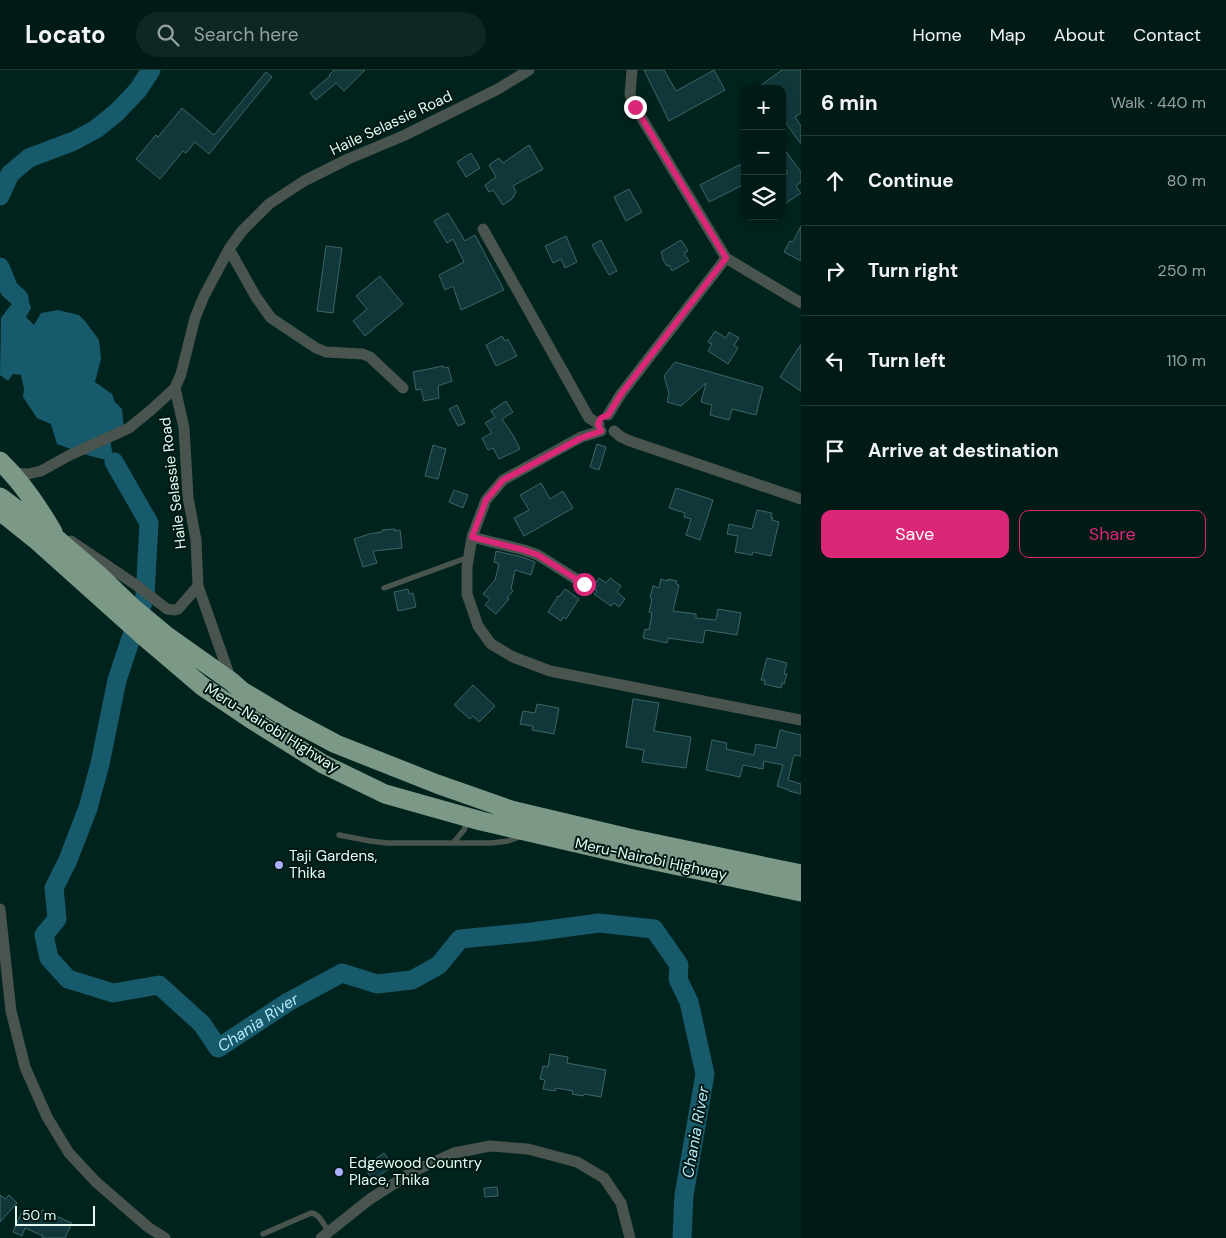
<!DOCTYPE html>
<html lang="en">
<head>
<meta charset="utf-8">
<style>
	:root { --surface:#001a16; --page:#0e2723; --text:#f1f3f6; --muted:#95a1a1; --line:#223835; --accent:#db2777 }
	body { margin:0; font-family:"DM Sans",sans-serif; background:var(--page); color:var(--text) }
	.controls { position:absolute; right:15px; top:15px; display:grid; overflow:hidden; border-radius:10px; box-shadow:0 2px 8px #0003 }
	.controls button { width:45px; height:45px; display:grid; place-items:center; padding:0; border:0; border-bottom:1px solid var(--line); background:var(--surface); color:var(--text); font:25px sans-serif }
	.scale { position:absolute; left:15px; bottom:12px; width:80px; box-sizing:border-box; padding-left:5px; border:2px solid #e6faf4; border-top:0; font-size:14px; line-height:18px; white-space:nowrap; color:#e6faf4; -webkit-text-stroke:4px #001813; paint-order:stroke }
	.stop { position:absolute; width:15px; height:15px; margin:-11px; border:4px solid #db2777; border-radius:50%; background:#fff }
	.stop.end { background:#db2777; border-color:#fff; box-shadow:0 1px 5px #0008 }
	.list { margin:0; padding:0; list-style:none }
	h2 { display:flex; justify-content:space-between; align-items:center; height:65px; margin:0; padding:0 20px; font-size:21px }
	h2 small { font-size:16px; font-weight:400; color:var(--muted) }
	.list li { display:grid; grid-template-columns:32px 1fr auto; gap:15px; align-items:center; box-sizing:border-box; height:90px; padding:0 20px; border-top:1px solid var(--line) }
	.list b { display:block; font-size:19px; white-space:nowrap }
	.list em { font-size:16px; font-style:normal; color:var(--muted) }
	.actions { display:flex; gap:10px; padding:15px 20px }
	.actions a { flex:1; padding:11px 0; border:1px solid var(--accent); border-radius:10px; text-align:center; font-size:18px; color:var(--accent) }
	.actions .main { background:var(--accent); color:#fff }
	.icon { flex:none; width:28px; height:28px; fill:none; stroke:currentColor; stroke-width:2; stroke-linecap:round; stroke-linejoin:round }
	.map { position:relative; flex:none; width:801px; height:1168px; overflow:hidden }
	header { display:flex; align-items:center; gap:30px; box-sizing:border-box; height:70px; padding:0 25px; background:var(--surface); border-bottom:1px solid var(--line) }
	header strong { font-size:24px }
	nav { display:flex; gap:28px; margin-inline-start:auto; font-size:18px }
	.search { width:350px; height:45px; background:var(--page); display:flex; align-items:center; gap:12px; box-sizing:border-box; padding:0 18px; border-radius:28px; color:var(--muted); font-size:19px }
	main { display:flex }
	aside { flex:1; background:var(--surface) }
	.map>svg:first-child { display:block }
	.water { fill:#165a6b }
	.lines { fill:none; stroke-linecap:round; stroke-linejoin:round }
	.river { stroke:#165a6b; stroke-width:19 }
	.building { fill:#10383a; stroke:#3e6567 }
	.service { stroke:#48544d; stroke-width:5.5 }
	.minor { stroke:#48544d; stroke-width:11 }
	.trunk { stroke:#7c9886; stroke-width:19 }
	.route { stroke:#db2777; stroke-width:6 }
	.poi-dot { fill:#abaffb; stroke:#001813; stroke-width:2 }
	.labels { text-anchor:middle; stroke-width:4; stroke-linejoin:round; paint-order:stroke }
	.street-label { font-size:15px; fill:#e6faf4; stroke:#001813 }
	.poi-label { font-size:15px; fill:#e6faf4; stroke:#001813; text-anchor:start }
	.water-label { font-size:16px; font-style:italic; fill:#b4e9fa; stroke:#001813 }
</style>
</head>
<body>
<header>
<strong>Locato</strong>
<div class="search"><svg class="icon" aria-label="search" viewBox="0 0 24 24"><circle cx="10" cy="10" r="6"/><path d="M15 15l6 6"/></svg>Search here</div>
<nav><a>Home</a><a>Map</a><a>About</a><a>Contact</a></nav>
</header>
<main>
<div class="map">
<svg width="801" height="1168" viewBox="0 0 801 1168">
	<rect width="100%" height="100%" fill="#00231d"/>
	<!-- water -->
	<path class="water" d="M19 228H28L31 238 26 247 34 255 41 243 58 240 79 245 85 251 99 270 101 289 95 312 112 324 115 332 122 339 124 361 110 370 114 392 87 385 57 374 51 354 37 348 23 327 24 319 21 305 13 304 8 311 0 305 1 248 10 236Z"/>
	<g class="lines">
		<!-- river -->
		<g class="river">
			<path d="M0 126 10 104 29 88 74 71 96 59 116 43 138 20 151 0"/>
			<path d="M0 197 9 219 19 228"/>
			<path id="s1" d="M114 392 149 453 145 526 117 610 100 694 88 738 68 790 54 818 57 849 44 865 49 888 68 909 113 923 159 915 202 954 218 978 288 932 342 903 377 914 412 910 439 895 460 869 532 862 599 853 654 859 679 895 678 909 689 932 705 1004 684 1125 682 1168"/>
		</g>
	</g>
	<!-- building -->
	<path class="building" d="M334 0H365L344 21 336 13 316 30 310 23 330 6 329 5Z
		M644 0H664L676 21 714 0 725 20 669 51Z
		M782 0H801V43L795 47 801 56V74L782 48V19H756Z
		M266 2 272 7 209 84 195 72 186 83 183 81 160 109 136 89 156 65 158 67 182 38 214 65Z
		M529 75 543 99 513 116 516 122 512 129 503 135 493 120 489 122 485 115 496 107 489 95 499 88 503 93Z
		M782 76 801 102V112L796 116 801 123 782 136V106L788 103 782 95Z
		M471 83 480 98 466 107 457 92Z
		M745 92V114L709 132 700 115Z
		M629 119 642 142 626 151 614 127Z
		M448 143 465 171 475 165 504 220 461 240 453 216 445 220 439 205 464 192 453 169 447 173 434 151Z
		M801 156V191L784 182 790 171 793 172Z
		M566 166 577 192 565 198 561 189 553 193 545 176Z
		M601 170 617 201 609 205 592 175Z
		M681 170 688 181 684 183 689 191 672 201 669 195 667 196 662 188 663 187 661 182Z
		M326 176 342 178 333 243 317 241Z
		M380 206 403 234 365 266 353 251 367 239 356 226Z
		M715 261 726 268 729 262 739 268 734 275 738 278 728 294 708 281 712 274 708 272Z
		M502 266 505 271 508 269 517 286 496 296 486 275Z
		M801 274V321L780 307Z
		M675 292 763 317 756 345 732 339 729 350 710 345 712 335 701 332 706 313 681 336 667 332 669 323 664 306Z
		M443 296 444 298 448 297 452 311 438 316 439 328 424 331 421 319 416 320 413 302Z
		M506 331 513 342 502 349 513 365 520 379 499 389 493 378 488 380 482 368 492 363 485 353 495 347 491 341Z
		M457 335 465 353 458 356 449 339Z
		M597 374 606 377 599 400 590 397Z
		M433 375 446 379 438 409 425 406Z
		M541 413 550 429 563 421 573 438 524 466 514 448 529 440 520 425Z
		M676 418 713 430 700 470 686 465 691 449 684 447 685 443 669 438Z
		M454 420 468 425 463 438 449 432Z
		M757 440 772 443 771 447 773 448 772 450 779 452 771 486 753 482 752 485 735 482 738 466 727 464 729 454 752 459Z
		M395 459V461L400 460 402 478 373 481 377 493 363 497 354 469 369 464 382 462V460Z
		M496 481 522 487 535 492 531 505 515 500 511 519 513 521 507 528 509 529 496 544 485 535 490 529 483 524 495 510 499 494 494 492Z
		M599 508 606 513 610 508 621 516 617 522 625 529 619 537 614 533 611 536 594 524 597 521 592 518Z
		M661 509 668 511V509L677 511 676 514 679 515 673 541 696 544V548L716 550 718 539 741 543 737 565 705 560 703 573 668 568 667 573 643 568 645 559 649 560 652 543 649 542 652 529 650 528 653 516 659 518Z
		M408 519 409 524 413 523 416 537 398 541 394 522Z
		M565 519 579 529 566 549 563 547 561 551 548 542 558 526 559 527Z
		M767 588 787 593 784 604H787L784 614 782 613 781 618 764 614 765 610H761Z
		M473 615 495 636 479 652 473 646 470 649 454 635Z
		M633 629 659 633 654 661 691 667 686 698 642 692 644 680 626 677Z
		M537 634 559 638 554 664 532 660 533 656 520 654 523 641 535 643Z
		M780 660 801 665V686L794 685 788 710 801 714V724L789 721V720L777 716 783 695 764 691 763 699 743 695 740 707 706 700 712 670 727 673 726 679 754 685 756 674 776 678Z
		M550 984 568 987 567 993 606 1000 601 1027 584 1024 583 1026 572 1024 573 1021 556 1018 555 1021 543 1019 545 1010 540 1009 543 996 548 997Z
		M384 1083 393 1096 373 1110 364 1097Z
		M497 1117 498 1126 485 1127 484 1118Z
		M0 1125 5 1129 9 1125 17 1133 0 1152Z
		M23 1139 39 1146 42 1140 72 1153 65 1168H42L43 1166 25 1158 22 1166 13 1162Z"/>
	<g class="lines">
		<!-- service -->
		<path class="service" d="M384 518 469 487
			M339 765 370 771 387 773H492L508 771 522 766
			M453 773 464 760 468 750
			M263 1164 311 1143C319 1143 324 1155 329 1162"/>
		<!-- minor -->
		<path class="minor" d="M483 159 589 348 599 354
			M229 179 256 227 271 248 316 278 326 282 363 284 370 287 403 318
			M726 188 801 233
			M608 345 621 324 726 188 635 37 630 24 632 0
			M601 361 581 367 503 410 486 430 472 467 467 497V524L478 556 491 574 513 587 550 601 801 650
			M614 361 621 367 630 371 801 429
			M12 403 28 404 41 401 68 386 129 358 151 340 175 318
			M472 467 524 480 538 485 584 514
			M71 471 136 515 167 539 175 540 178 539 198 516
			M231 610 198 516 196 470 188 427 184 358 175 318 181 304 195 248 204 226 229 179 242 161 269 134 304 111 348 89 403 66 498 19 529 0
			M0 839 11 941 25 997 47 1047 69 1083 96 1112 148 1157 165 1168
			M321 1168 370 1129 414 1101 454 1083 490 1076 528 1079 577 1092 604 1108 621 1133 630 1168"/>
		<!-- trunk -->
		<path class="trunk" d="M0 391C22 412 38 436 53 462
			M0 427 58 470 100 506 131 536 167 566 232 612 242 621 287 648 336 674 437 714 511 740 629 768 801 804
			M0 441 35 469 141 564 202 616 254 651 323 694 385 724 481 751 641 788 801 822"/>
	</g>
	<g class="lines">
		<!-- route -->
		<path class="route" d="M584 514 538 485 524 480 472 467 486 430 503 410 581 368 601 361 598 354 601 348 608 345 621 324 726 188 635 37"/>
	</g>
	<!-- markers -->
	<g class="poi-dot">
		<circle cx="279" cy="795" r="5"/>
		<circle cx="339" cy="1102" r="5"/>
	</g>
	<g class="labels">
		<!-- street labels -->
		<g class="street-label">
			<text transform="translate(391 53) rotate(-25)" y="5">Haile Selassie Road</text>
			<text transform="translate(173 413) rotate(-97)" y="5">Haile Selassie Road</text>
			<text transform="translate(272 658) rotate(32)" y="5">Meru-Nairobi Highway</text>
			<text transform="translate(651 789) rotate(12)" y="5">Meru-Nairobi Highway</text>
		</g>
		<!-- poi labels -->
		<g class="poi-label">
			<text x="289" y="791">Taji Gardens,<tspan x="289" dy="17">Thika</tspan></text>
			<text x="349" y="1098">Edgewood Country<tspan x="349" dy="17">Place, Thika</tspan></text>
		</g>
		<!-- water labels -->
		<g class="water-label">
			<text dy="6" stroke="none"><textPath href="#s1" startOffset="782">Chania River</textPath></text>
			<text transform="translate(695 1062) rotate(-80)" y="6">Chania River</text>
		</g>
	</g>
</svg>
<div class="controls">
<button>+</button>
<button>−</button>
<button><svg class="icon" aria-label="layers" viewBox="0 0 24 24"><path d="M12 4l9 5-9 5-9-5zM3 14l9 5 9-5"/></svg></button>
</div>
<div class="scale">50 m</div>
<div class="stop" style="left:584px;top:514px"></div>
<div class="stop end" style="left:635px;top:37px"></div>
</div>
<aside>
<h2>6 min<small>Walk · 440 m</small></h2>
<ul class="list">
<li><svg class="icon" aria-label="ahead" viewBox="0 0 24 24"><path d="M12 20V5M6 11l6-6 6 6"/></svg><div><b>Continue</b></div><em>80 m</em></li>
<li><svg class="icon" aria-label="right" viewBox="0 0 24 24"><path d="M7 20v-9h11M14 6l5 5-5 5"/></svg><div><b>Turn right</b></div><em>250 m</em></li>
<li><svg class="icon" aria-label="left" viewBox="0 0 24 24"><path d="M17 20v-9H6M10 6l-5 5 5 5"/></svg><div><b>Turn left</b></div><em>110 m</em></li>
<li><svg class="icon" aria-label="arrive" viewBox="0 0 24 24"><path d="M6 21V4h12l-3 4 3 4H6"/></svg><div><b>Arrive at destination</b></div></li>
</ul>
<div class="actions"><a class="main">Save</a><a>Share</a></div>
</aside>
</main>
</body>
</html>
